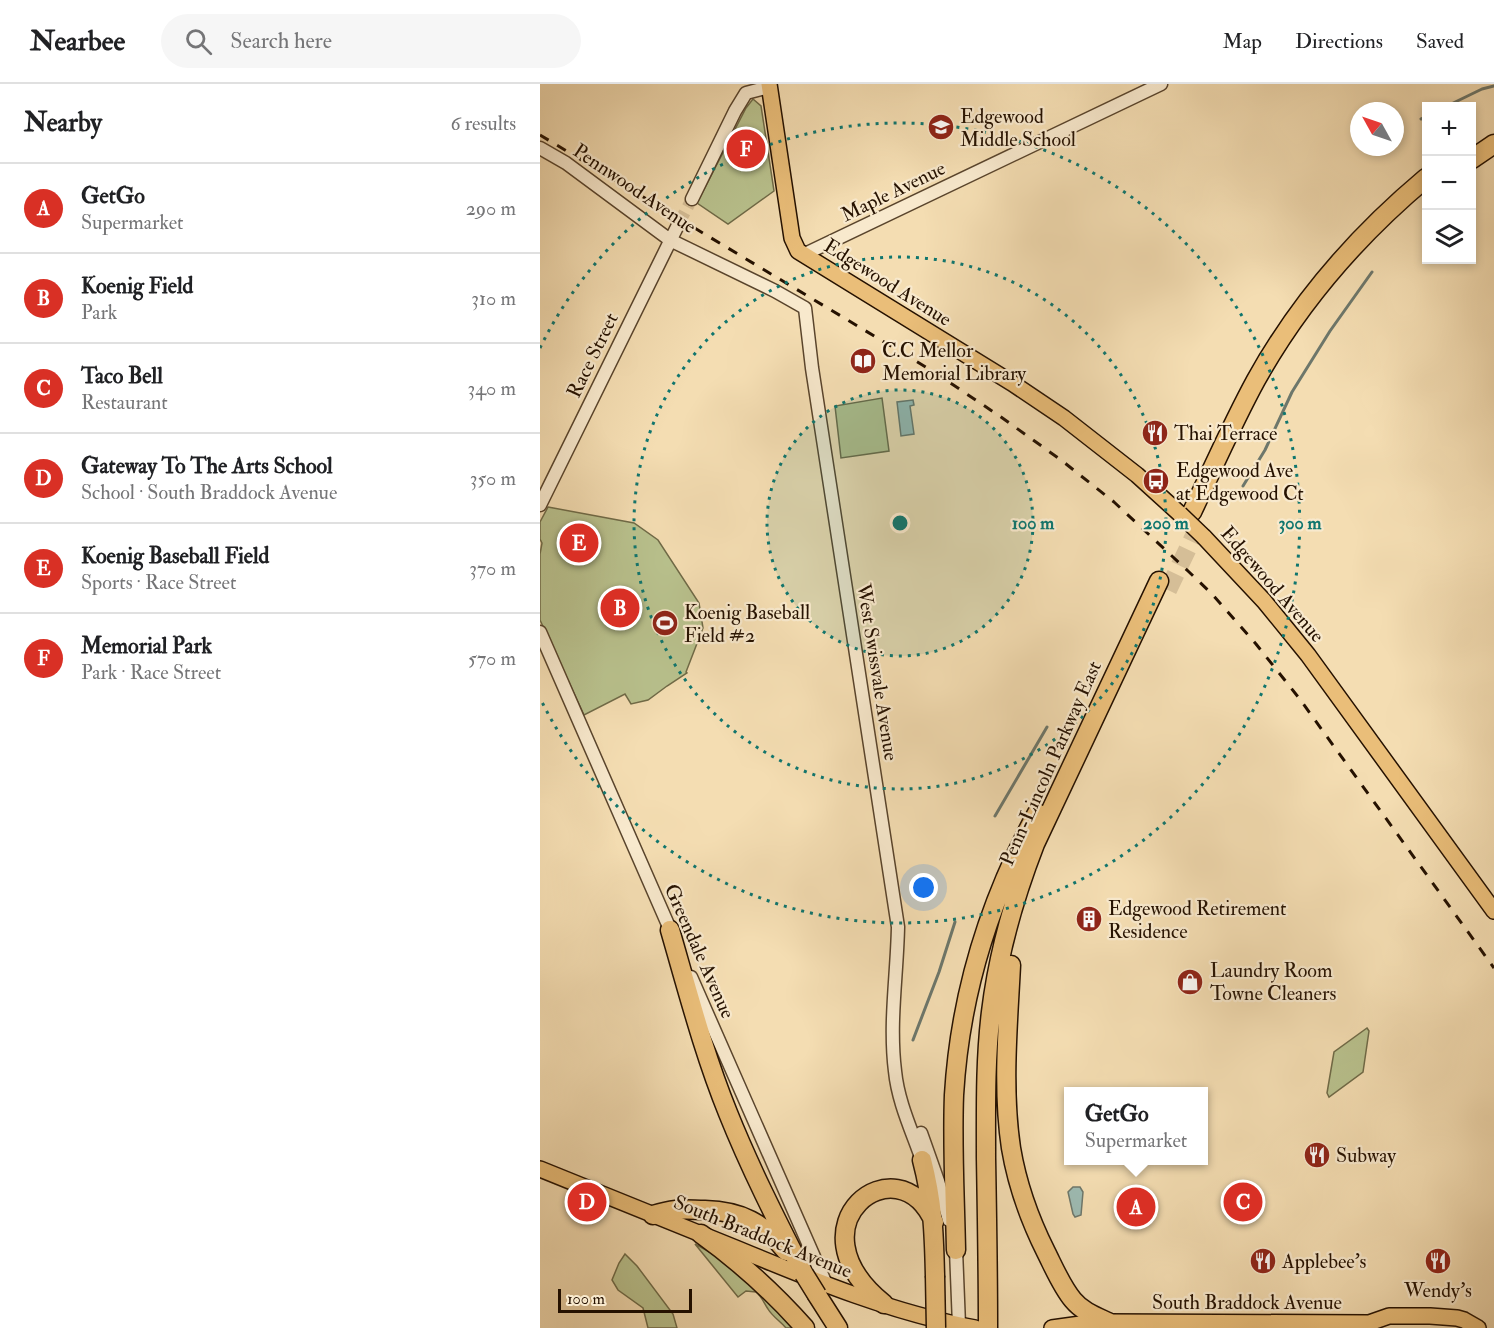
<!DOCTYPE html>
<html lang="en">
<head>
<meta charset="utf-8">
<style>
	:root { --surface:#fff; --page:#f6f6f6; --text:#202124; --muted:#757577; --line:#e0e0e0; --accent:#d93025 }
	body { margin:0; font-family:"IM FELL Double Pica",serif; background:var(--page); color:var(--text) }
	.controls { position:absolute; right:18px; top:18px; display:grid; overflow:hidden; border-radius:0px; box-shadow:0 3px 9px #0003 }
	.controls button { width:54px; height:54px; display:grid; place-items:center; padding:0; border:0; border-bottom:2px solid var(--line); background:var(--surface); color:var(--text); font:30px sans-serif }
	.compass { position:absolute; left:810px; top:18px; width:54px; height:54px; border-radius:50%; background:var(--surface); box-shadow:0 3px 9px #0003; rotate:310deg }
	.scale { position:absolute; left:18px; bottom:15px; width:134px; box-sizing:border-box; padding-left:6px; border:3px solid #251100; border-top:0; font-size:16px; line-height:21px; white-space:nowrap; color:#251100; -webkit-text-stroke:4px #f8e9cd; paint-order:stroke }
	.you { position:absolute; left:384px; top:804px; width:21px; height:21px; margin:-15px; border:4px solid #fff; border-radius:50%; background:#1a73e8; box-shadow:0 0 0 9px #1a73e833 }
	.badge { display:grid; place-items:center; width:39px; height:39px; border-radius:50%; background:var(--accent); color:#fff; font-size:20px; font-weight:700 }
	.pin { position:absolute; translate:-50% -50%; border:3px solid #fff; box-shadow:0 2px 6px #0006 }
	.popup { position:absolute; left:524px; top:1003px; width:144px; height:78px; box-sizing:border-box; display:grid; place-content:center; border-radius:0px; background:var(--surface); filter:drop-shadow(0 2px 4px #0005); font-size:20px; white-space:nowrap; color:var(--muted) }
	.popup b { font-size:22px; color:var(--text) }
	.popup::after { content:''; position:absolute; left:50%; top:100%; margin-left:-12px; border:12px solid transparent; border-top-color:var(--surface) }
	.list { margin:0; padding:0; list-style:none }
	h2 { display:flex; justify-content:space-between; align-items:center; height:78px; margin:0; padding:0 24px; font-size:26px }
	h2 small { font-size:20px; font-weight:400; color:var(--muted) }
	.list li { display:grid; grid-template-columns:39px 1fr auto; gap:18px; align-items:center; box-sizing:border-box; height:90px; padding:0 24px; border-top:2px solid var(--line) }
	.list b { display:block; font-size:22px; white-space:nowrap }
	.list p { margin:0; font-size:20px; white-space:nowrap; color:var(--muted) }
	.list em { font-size:20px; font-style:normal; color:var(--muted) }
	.icon { flex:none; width:33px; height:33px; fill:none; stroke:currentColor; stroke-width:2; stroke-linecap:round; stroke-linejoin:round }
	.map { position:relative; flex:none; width:954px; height:1244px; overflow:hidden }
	header { display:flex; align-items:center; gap:36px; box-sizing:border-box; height:84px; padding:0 30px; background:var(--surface); border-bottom:2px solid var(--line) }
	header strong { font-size:28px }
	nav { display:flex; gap:33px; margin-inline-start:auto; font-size:21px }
	.search { width:420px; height:54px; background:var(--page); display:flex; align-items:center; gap:15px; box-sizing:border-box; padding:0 21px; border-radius:33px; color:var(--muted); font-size:22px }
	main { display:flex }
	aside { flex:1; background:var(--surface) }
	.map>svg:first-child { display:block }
	.green { fill:#b9c28e; stroke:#6f6a47; stroke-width:1.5 }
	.water { fill:#9dbbb3; stroke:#6d776b; stroke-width:1.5 }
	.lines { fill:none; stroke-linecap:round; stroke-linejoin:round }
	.stream { stroke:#6d776b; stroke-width:3 }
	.minor-tunnel { stroke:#d5be97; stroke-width:12; stroke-dasharray:12 6; stroke-linecap:butt }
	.highway-tunnel { stroke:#d5be97; stroke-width:18; stroke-dasharray:18 9; stroke-linecap:butt }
	.minor-casing { stroke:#59442c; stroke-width:15 }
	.major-casing { stroke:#251100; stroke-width:18 }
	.highway-casing { stroke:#251100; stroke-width:21 }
	.minor { stroke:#f8e9cd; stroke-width:12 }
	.major { stroke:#eabe79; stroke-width:15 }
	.highway { stroke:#eabe79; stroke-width:18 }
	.rail { stroke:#251100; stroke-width:3; stroke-dasharray:10 10; stroke-linecap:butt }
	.major-bridge-casing { stroke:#251100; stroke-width:18; stroke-linecap:butt }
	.highway-bridge-casing { stroke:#251100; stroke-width:21; stroke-linecap:butt }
	.major-bridge { stroke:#eabe79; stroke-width:15 }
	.highway-bridge { stroke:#eabe79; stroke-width:18 }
	.ring { fill:none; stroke:#0f766e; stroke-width:3; stroke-dasharray:3 6 }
	.labels { text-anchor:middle; stroke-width:4.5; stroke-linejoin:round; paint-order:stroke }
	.poi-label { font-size:20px; fill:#251100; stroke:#f8e9cd; text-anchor:start }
	.street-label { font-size:20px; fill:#251100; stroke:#f8e9cd }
	.centre { fill:#0f766e; stroke:#f8e9cd; stroke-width:3 }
	.ring-label { font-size:18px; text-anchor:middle; font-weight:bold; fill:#0f766e; stroke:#f8e9cd; stroke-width:4.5; stroke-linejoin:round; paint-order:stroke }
</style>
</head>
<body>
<header>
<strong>Nearbee</strong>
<div class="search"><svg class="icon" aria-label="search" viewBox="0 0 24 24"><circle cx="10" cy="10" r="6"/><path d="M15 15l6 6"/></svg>Search here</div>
<nav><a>Map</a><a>Directions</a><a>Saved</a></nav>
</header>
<main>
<aside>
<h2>Nearby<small>6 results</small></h2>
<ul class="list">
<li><span class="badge">A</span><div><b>GetGo</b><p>Supermarket</p></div><em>290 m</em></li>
<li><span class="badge">B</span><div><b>Koenig Field</b><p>Park</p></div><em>310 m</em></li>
<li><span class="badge">C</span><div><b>Taco Bell</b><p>Restaurant</p></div><em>340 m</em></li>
<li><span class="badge">D</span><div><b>Gateway To The Arts School</b><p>School · South Braddock Avenue</p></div><em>350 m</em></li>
<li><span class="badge">E</span><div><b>Koenig Baseball Field</b><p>Sports · Race Street</p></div><em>370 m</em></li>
<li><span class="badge">F</span><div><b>Memorial Park</b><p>Park · Race Street</p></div><em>570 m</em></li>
</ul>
</aside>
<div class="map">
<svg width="954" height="1244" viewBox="0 0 954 1244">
	<rect width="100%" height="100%" fill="#f4ddb2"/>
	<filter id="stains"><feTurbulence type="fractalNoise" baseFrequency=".00333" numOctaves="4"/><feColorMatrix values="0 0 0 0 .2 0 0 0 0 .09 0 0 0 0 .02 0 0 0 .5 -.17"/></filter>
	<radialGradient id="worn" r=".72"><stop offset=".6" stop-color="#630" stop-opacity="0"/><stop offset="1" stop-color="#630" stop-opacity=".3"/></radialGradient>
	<!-- green -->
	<path class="green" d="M213 15 221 22 234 107 188 140 157 119 206 24Z
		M342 314 349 367 301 374 295 322Z
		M8 423 94 439 118 456 159 519 163 544 146 588 147 589 127 602 108 616 91 620 85 610 44 631 0 536V470L2 459 0 455V438Z
		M827 944 829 947 823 988 789 1013 787 1009 794 968Z
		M155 1160 186 1177 256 1244H246C241 1238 232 1232 228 1225 224 1219 222 1213 216 1208L206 1207 198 1213Z
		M85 1170 97 1182 133 1230 137 1244H108L103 1224 78 1206 72 1196 79 1179Z"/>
	<!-- water -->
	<path class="water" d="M373 316 374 321 370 322 374 350 361 352 357 318Z
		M533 1103H540L543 1108 541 1131 535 1133 533 1130 528 1108Z"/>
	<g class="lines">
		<!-- stream -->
		<path class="stream" d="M907 22 942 5 954 2
			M881 35 886 33
			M703 402 725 366 752 308 790 247 832 188
			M455 732 507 643
			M373 956 399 888 415 838"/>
		<!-- minor-tunnel -->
		<path class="minor-tunnel" d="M139 139 152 115"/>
		<!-- highway-tunnel -->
		<path class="highway-tunnel" d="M628 506 661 437"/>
		<defs>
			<path id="minor" d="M0 64 26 79 130 156 235 207 265 224 272 284 358 843C357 892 349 939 355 987 358 1018 372 1047 382 1076
				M152 115 195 27 206 9 229 3
				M263 171 621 0
				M0 421 139 139
				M0 548 133 852
				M151 893 286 1200
				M381 1049 398 1097 409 1136
				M414 1158 416 1166 419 1241"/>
			<path id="major" d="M229 0 252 154 258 167 472 299 524 334 597 391 640 430
				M664 453 724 517 768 571 954 827
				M0 1085C66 1112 132 1139 198 1165 275 1197 353 1229 435 1244
				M512 1244 548 1239 568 1238 829 1239 849 1232H890L917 1234 924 1236 938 1244"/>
			<path id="highway" d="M932 75 954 60
				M652 428C673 384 693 338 716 296 760 217 818 151 886 94
				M130 846C148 908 164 970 188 1029 210 1084 237 1137 264 1190
				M471 881C468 941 462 1004 471 1064 477 1100 490 1136 506 1168 514 1184 522 1203 533 1216 542 1227 555 1232 568 1238
				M382 1076C393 1118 394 1149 395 1192
				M113 1131C120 1129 128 1127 136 1126 145 1125 155 1126 165 1126 202 1127 223 1139 246 1167
				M161 1150C200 1178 234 1209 265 1244
				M416 1166C415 1114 412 1062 414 1011 420 911 450 815 497 729
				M277 1211 298 1244
				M344 1220C246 1141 358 1056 394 1138
				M448 1244C448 1187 447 1131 446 1074 446 1026 445 977 451 928 458 870 474 814 495 760L619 497"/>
		</defs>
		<!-- minor casing -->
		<use href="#minor" class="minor-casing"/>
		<!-- major casing -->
		<use href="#major" class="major-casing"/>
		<!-- highway casing -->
		<use href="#highway" class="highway-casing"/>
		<!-- minor -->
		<use href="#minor" class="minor"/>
		<!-- major -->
		<use href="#major" class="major"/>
		<!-- highway -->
		<use href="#highway" class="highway"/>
		<!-- rail -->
		<path class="rail" d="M0 51 394 288 461 333 521 376 574 418 648 487 672 510 716 560 759 614 954 884"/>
		<defs>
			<path id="major-bridge" d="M640 430 664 453"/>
			<path id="highway-bridge" d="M264 1190 277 1211
				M395 1192 396 1244"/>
		</defs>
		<!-- major-bridge casing -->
		<use href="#major-bridge" class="major-bridge-casing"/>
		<!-- highway-bridge casing -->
		<use href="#highway-bridge" class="highway-bridge-casing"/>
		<!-- major-bridge -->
		<use href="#major-bridge" class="major-bridge"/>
		<!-- highway-bridge -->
		<use href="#highway-bridge" class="highway-bridge"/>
	</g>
	<!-- distance rings -->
	<circle cx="360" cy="439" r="133" fill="#0f766e" fill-opacity=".12"/>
	<g class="ring">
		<circle cx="360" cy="439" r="133"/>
		<circle cx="360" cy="439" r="266"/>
		<path d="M0 264A400 400 0 1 1 0 614"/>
	</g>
	<!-- icons -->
	<defs>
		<symbol id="school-disc" viewBox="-11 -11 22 22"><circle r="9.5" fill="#8f2418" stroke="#f8e9cd"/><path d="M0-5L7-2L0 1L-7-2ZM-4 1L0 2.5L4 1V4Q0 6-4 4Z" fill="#fff"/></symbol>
		<symbol id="library-disc" viewBox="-11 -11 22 22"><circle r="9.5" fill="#8f2418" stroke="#f8e9cd"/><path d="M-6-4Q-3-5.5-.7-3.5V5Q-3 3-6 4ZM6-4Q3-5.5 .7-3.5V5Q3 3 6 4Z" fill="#fff"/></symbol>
		<symbol id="restaurant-disc" viewBox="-11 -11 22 22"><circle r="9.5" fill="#8f2418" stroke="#f8e9cd"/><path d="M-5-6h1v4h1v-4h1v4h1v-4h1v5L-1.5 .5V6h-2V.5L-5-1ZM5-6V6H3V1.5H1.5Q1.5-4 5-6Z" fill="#fff"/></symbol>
		<symbol id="bus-disc" viewBox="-11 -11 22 22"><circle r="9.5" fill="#8f2418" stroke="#f8e9cd"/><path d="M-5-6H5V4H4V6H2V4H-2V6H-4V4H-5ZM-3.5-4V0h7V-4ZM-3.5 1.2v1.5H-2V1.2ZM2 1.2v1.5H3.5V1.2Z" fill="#fff"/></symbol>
		<symbol id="stadium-disc" viewBox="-11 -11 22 22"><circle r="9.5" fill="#8f2418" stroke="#f8e9cd"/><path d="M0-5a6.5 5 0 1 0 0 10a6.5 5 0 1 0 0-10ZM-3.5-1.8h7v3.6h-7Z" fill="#fff"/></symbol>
		<symbol id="building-disc" viewBox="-11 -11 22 22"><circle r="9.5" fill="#8f2418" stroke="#f8e9cd"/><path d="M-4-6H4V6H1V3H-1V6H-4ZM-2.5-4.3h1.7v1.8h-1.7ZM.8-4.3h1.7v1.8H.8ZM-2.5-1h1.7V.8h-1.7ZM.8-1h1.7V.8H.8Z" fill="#fff"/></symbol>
		<symbol id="shop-disc" viewBox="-11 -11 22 22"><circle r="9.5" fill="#8f2418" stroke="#f8e9cd"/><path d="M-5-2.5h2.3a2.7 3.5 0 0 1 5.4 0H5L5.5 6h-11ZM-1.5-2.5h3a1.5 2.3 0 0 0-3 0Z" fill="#fff"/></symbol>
	</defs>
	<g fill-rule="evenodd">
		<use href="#school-disc" x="386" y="28" width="30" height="30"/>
		<use href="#library-disc" x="308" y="262" width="30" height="30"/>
		<use href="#restaurant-disc" x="600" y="334" width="30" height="30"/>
		<use href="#bus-disc" x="601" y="382" width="30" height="30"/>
		<use href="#stadium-disc" x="110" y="524" width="30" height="30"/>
		<use href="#building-disc" x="534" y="820" width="30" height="30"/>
		<use href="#shop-disc" x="635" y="883" width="30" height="30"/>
		<use href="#restaurant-disc" x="762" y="1056" width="30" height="30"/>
		<use href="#restaurant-disc" x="708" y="1162" width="30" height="30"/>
		<use href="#restaurant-disc" x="883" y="1162" width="30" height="30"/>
	</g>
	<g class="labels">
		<!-- poi labels -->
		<g class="poi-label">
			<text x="420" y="39">Edgewood<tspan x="420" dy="23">Middle School</tspan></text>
			<text x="342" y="273">C.C Mellor<tspan x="342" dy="23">Memorial Library</tspan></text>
			<text x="634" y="356">Thai Terrace</text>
			<text x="636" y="393">Edgewood Ave<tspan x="636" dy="23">at Edgewood Ct</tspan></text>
			<text x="144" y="535">Koenig Baseball<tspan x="144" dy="23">Field #2</tspan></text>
			<text x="568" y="831">Edgewood Retirement<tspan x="568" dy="23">Residence</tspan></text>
			<text x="670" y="893">Laundry Room<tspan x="670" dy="23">Towne Cleaners</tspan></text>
			<text x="796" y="1078">Subway</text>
			<text x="742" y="1184">Applebee's</text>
			<text x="898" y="1213" text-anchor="middle">Wendy's</text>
		</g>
		<!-- street labels -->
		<g class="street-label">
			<text transform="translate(95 104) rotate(34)" y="7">Pennwood Avenue</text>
			<text transform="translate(353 107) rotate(-26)" y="7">Maple Avenue</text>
			<text transform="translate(348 198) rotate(32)" y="7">Edgewood Avenue</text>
			<text transform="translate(52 271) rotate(-64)" y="7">Race Street</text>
			<text transform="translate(733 500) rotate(49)" y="7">Edgewood Avenue</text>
			<text transform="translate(338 588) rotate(81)" y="7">West Swissvale Avenue</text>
			<text transform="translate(510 679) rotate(-66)" y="7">Penn-Lincoln Parkway East</text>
			<text transform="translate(160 867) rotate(66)" y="7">Greendale Avenue</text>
			<text transform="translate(223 1152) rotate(22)" y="7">South Braddock Avenue</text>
			<text x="707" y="1225">South Braddock Avenue</text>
		</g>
	</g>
	<circle cx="360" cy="439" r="9" class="centre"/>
	<g class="ring-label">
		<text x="493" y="445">100 m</text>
		<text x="626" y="445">200 m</text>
		<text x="760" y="445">300 m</text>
	</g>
	<rect width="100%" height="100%" filter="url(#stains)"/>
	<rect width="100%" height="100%" fill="url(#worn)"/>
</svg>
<div class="controls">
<button>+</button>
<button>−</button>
<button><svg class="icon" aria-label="layers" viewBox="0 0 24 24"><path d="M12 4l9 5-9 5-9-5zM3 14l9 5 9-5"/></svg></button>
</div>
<svg class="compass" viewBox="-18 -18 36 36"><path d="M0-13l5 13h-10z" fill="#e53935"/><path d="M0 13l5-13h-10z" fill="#757577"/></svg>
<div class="scale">100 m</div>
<div class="you"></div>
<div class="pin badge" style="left:596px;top:1123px">A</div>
<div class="popup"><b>GetGo</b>Supermarket</div>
<div class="pin badge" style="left:80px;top:524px">B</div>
<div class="pin badge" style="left:703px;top:1118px">C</div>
<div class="pin badge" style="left:47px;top:1118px">D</div>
<div class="pin badge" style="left:39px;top:459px">E</div>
<div class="pin badge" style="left:206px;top:65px">F</div>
</div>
</main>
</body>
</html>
